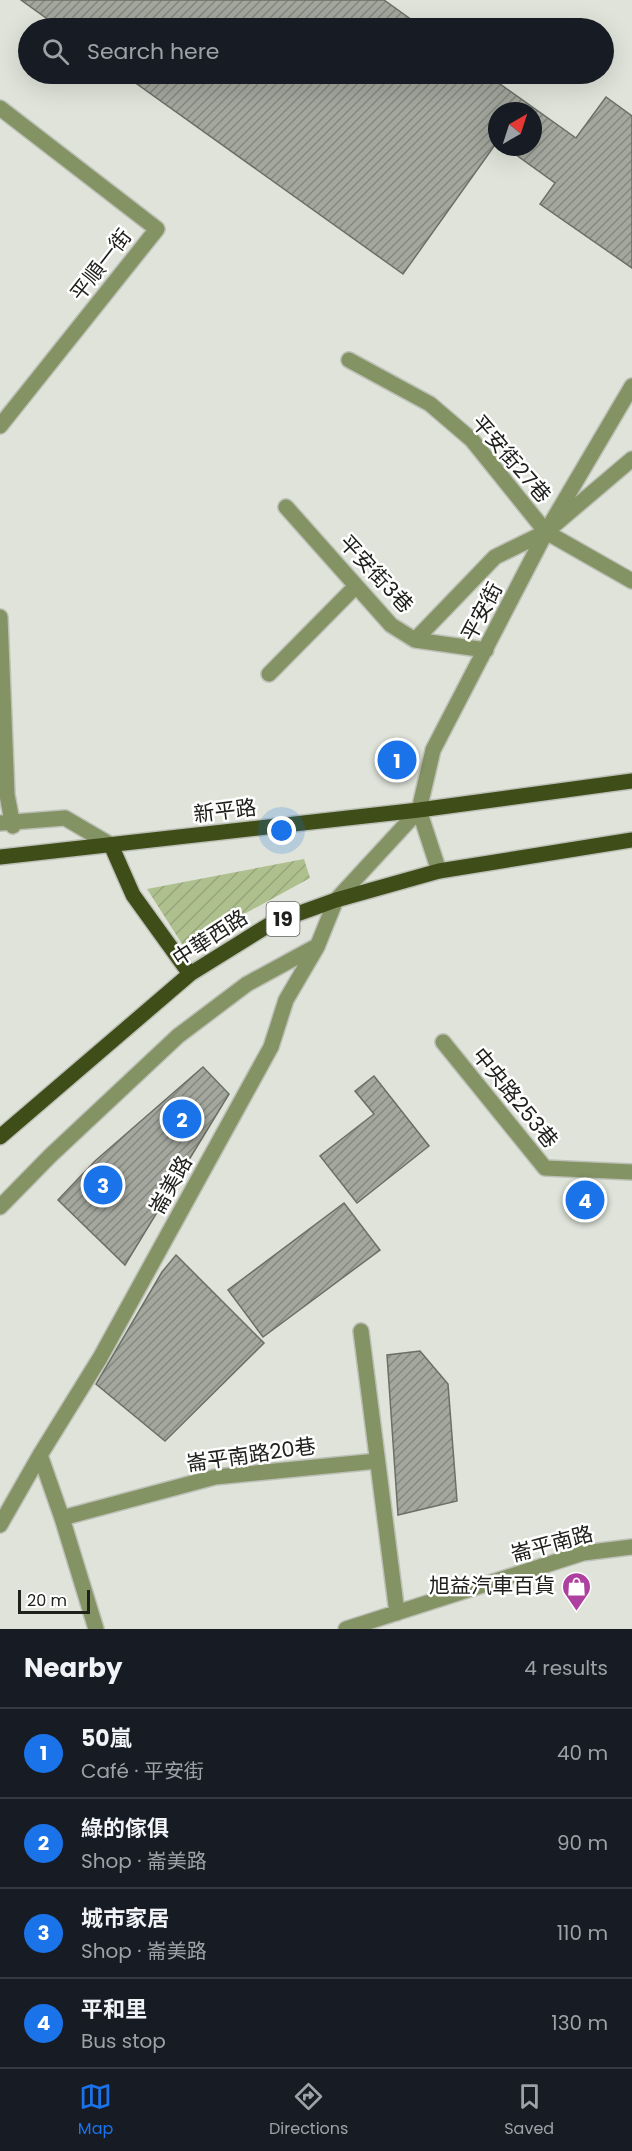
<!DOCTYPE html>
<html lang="en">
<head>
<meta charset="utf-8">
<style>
	:root { --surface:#171b24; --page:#20242c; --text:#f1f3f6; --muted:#9ea1a6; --line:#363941; --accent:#1a73e8 }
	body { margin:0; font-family:Poppins,"Noto Sans TC",sans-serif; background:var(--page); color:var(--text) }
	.compass { position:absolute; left:488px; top:102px; width:54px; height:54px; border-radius:50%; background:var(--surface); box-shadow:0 6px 24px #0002; rotate:39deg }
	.scale { position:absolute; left:18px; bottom:15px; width:72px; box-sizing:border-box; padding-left:6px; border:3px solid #20211d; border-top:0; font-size:16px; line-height:21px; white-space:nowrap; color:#20211d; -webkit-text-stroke:4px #fff; paint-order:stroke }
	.you { position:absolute; left:282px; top:831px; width:21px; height:21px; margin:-15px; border:4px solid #fff; border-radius:50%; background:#1a73e8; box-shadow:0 0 0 9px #1a73e833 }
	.badge { display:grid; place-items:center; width:39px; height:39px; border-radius:50%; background:var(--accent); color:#fff; font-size:20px; font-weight:700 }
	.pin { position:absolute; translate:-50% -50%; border:3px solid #fff; box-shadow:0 2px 6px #0006 }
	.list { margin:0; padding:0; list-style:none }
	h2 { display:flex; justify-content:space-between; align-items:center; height:78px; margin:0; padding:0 24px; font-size:26px }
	h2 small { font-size:20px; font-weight:400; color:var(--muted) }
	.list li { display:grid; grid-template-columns:39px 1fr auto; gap:18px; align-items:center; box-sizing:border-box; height:90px; padding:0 24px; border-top:2px solid var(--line) }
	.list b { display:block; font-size:22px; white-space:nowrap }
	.list p { margin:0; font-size:20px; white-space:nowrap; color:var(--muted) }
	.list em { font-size:20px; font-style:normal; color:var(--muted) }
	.icon { flex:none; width:33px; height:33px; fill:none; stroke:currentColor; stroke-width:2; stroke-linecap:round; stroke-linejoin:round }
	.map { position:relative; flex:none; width:632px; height:1629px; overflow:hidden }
	.search { position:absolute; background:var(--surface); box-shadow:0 6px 24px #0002; left:18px; right:18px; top:18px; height:66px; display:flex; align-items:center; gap:15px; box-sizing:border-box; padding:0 21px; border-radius:33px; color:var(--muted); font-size:22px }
	.sheet { height:438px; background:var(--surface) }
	nav { display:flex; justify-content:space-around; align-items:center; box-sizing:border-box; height:84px; border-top:2px solid var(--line); background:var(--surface); font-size:16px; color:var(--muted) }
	nav a { display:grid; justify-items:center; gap:3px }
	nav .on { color:var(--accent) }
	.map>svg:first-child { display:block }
	.garden { fill:url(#garden-furrows) }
	.building { fill:url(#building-hatch); stroke:#6c6f66; stroke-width:1.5 }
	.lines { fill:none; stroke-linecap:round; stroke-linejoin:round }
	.minor-casing { stroke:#bdc0b7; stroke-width:18 }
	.major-casing { stroke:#bdc0b7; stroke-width:18 }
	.minor { stroke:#849363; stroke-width:15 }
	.major { stroke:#3f4d18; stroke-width:15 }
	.labels { text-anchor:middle; stroke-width:5; stroke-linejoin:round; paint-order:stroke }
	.shield { fill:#fff; stroke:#636461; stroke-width:1.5 }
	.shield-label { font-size:20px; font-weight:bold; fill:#20211d }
	.street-label { font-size:21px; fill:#20211d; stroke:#fff }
	.poi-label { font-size:21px; fill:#20211d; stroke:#fff; text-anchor:end }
</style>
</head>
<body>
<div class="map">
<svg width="632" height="1629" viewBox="0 0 632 1629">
	<defs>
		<pattern id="garden-furrows" width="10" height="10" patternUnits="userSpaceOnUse" patternTransform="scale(1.5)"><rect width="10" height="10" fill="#afc08f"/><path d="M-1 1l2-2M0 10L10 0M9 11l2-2" fill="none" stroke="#96a57b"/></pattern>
		<pattern id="building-hatch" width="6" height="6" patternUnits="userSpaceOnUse" patternTransform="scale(1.5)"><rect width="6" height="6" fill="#a3a79d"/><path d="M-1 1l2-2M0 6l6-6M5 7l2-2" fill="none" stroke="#84887f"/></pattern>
	</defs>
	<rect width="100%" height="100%" fill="#dfe3d9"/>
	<!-- garden -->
	<path class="garden" d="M304 859 310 878 184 947 147 889Z"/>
	<!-- building -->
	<path class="building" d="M21 0H384L423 28H60Z
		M123 74H486L576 138 606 97 632 116V268L540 204 555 183 505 147H533V111H497V142L403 274Z
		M203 1067 229 1094 125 1265 58 1200 95 1161Z
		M374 1076 429 1146 357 1203 320 1156 374 1114 355 1091Z
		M344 1203 380 1250 263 1337 228 1290Z
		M176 1255 264 1343 165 1441 96 1384 162 1272Z
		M420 1351 448 1384 457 1501 398 1515 387 1355Z"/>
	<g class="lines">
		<defs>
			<path id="minor" d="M0 108 157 229 0 426
				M349 360 430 404 472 440 546 532 632 581
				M286 507 391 625 415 640 486 650
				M0 617 7 795 13 826
				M415 640 495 557 546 532 632 459
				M269 674 356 586
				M0 823 65 818 111 845
				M439 871 419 810 433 750 546 532 632 386
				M443 1042 545 1168 632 1172
				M0 1207 50 1156 178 1036 247 984 315 947
				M361 1331 397 1613
				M40 1455 62 1518 96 1629
				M62 1518 215 1477 377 1461
				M0 1525 40 1455 100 1358 271 1047 286 1000 317 947 336 900 419 810
				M346 1629 583 1553 632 1547"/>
			<path id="major" d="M111 845 133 895 190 974
				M0 857 419 810 632 781
				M0 1137 190 974 272 923 336 900 439 871 632 840"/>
		</defs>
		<!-- minor casing -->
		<use href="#minor" class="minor-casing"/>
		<!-- major casing -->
		<use href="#major" class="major-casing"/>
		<!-- minor -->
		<use href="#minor" class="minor"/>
		<!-- major -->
		<use href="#major" class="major"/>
	</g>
	<!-- icons -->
	<defs>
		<symbol id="shop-pin" viewBox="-11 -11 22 30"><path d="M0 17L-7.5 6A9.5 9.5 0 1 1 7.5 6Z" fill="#ae41a0" stroke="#fff"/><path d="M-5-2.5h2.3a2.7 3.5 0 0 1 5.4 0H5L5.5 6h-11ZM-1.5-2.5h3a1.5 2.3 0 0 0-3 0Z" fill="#fff"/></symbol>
	</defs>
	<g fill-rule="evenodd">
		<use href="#shop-pin" x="560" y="1570" width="33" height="45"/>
	</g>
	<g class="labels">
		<!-- shield labels -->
		<rect class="shield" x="266.5" y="902" width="33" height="34" rx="4.5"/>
		<g class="shield-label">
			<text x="283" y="926">19</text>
		</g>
		<!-- street labels -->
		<g class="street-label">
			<text transform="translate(101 265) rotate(-52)" y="7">平順一街</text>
			<text transform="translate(511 459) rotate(49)" y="7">平安街27巷</text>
			<text transform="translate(376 574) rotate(47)" y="7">平安街3巷</text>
			<text transform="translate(482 612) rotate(-62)" y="7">平安街</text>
			<text transform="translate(225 811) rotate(-7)" y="7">新平路</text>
			<text transform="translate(210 938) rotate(-33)" y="7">中華西路</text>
			<text transform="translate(515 1098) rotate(51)" y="7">中央路253巷</text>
			<text transform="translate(171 1185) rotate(-61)" y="7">崙美路</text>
			<text transform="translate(251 1455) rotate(-8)" y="7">崙平南路20巷</text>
			<text transform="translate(552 1544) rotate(-15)" y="7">崙平南路</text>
		</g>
		<!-- poi labels -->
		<g class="poi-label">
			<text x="555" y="1593">旭益汽車百貨</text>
		</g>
	</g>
</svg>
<svg class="compass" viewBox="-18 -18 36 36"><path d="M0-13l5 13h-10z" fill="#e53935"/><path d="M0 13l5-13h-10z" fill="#9ea1a6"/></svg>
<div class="scale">20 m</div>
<div class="you"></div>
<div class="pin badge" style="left:397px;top:760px">1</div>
<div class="pin badge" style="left:182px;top:1119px">2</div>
<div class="pin badge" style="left:103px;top:1185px">3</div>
<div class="pin badge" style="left:585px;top:1200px">4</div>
<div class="search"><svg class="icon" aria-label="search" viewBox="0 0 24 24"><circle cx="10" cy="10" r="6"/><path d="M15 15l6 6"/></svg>Search here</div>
</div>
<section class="sheet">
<h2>Nearby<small>4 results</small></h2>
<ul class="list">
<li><span class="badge">1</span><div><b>50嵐</b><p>Café · 平安街</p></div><em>40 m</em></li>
<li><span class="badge">2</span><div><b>綠的傢俱</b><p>Shop · 崙美路</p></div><em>90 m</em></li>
<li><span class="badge">3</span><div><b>城市家居</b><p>Shop · 崙美路</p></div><em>110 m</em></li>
<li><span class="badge">4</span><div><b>平和里</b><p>Bus stop</p></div><em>130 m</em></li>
</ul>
</section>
<nav>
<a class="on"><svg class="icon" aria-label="map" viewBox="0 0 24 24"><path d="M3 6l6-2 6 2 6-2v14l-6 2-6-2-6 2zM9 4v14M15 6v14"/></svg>Map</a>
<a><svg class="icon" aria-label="directions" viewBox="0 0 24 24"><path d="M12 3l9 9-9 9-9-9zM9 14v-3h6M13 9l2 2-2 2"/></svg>Directions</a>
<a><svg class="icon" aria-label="saved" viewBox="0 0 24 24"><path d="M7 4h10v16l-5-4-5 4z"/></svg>Saved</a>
</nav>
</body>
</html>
